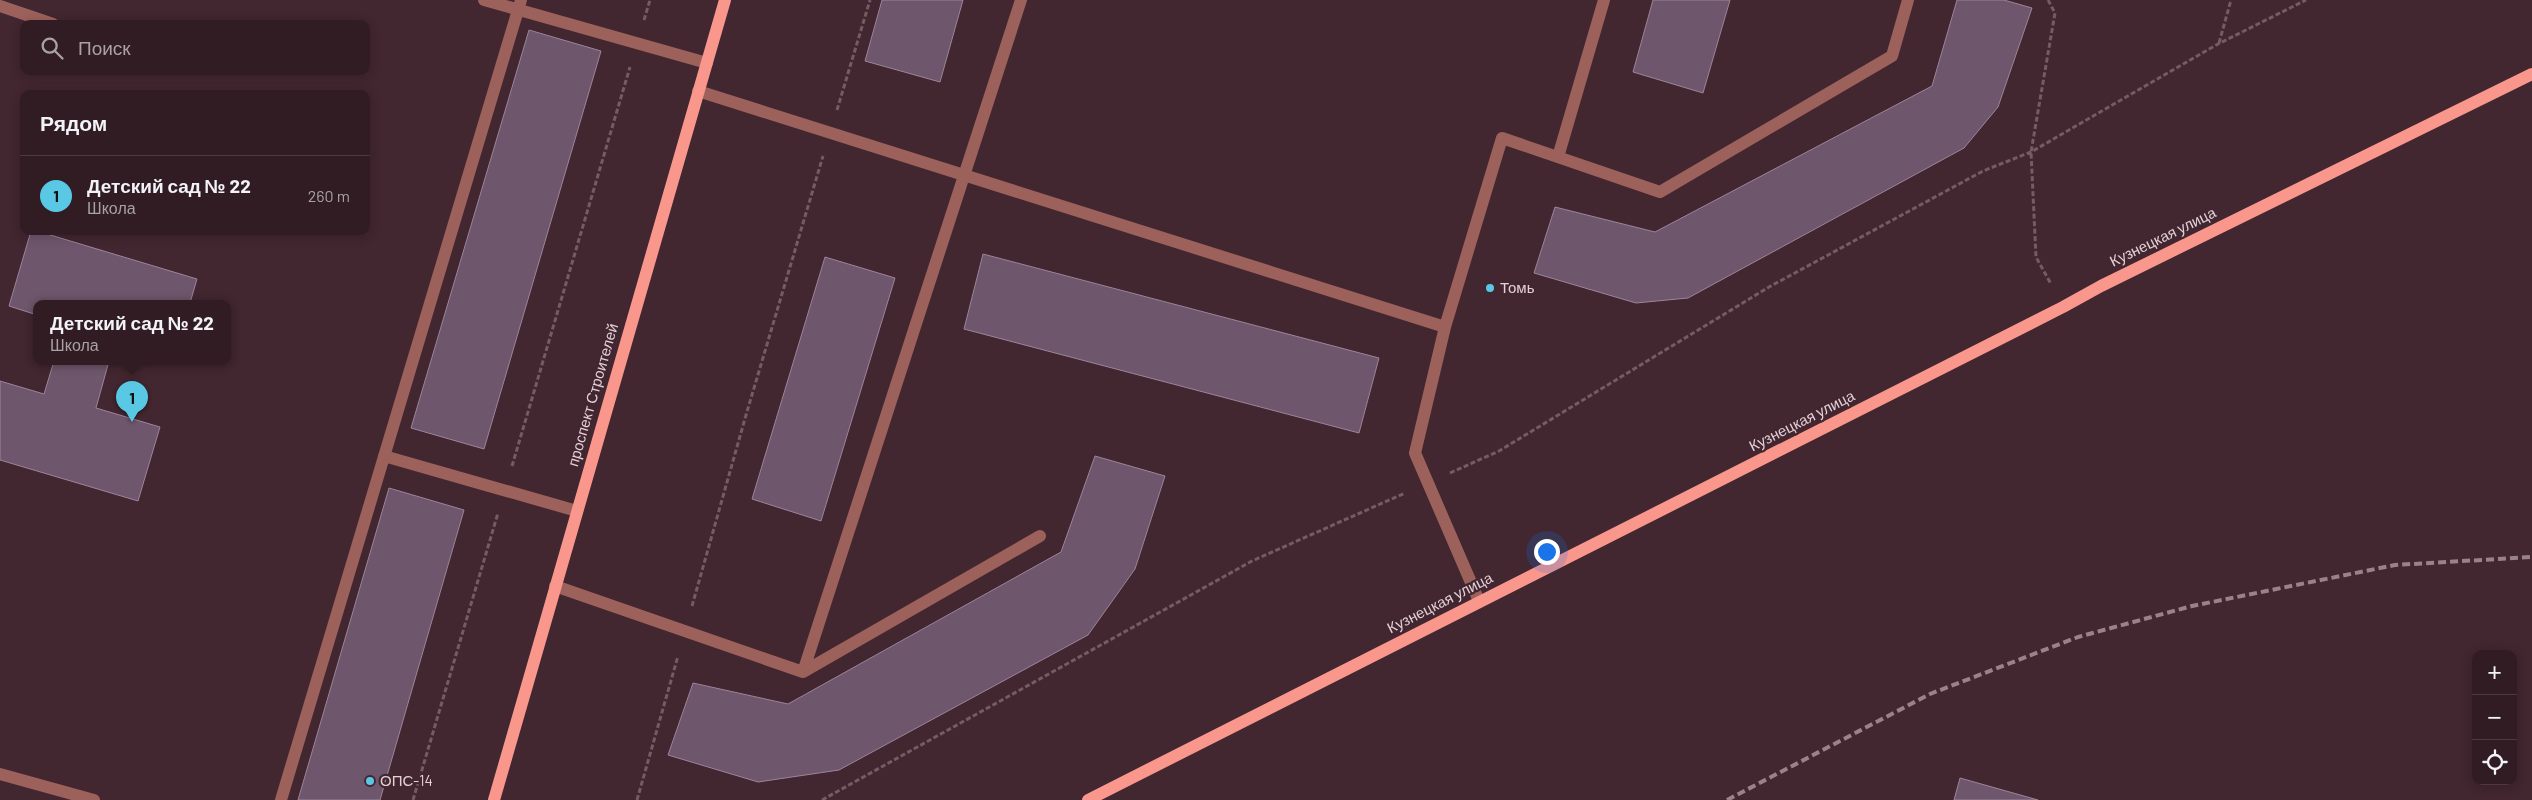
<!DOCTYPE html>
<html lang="ru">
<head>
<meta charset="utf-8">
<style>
	:root { --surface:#321c24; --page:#3a252c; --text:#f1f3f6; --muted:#a8a1a6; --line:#4d3a41; --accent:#59c8e5 }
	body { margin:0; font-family:Barlow,sans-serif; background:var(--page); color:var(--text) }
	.controls { position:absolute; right:15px; bottom:15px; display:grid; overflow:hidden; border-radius:10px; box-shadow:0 2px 12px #0003 }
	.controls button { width:45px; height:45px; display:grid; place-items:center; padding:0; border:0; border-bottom:1px solid var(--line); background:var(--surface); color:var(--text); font:25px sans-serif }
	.you { position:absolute; left:1546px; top:551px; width:18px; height:18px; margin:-12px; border:4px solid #fff; border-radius:50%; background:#1a73e8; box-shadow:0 0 0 8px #1a73e833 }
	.badge { display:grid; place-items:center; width:32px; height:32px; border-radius:50%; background:var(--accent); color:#111; font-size:16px; font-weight:700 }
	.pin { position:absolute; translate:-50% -41px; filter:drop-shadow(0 1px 2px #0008) }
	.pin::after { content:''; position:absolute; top:26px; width:18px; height:15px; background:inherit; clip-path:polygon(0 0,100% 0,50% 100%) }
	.popup { position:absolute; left:33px; top:300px; width:198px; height:65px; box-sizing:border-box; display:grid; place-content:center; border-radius:10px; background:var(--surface); filter:drop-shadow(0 1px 4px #0005); font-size:16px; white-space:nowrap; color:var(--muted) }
	.popup b { font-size:19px; color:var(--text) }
	.popup::after { content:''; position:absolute; left:50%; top:100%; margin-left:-10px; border:10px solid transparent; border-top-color:var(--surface) }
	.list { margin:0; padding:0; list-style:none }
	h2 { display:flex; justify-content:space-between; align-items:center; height:65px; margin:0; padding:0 20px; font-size:21px }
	h2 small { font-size:16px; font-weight:400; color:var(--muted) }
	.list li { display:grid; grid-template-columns:32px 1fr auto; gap:15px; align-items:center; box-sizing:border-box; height:80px; padding:0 20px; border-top:1px solid var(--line) }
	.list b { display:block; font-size:19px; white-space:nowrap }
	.list p { margin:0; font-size:16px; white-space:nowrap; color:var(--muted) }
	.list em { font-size:16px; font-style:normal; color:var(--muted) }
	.icon { flex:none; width:28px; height:28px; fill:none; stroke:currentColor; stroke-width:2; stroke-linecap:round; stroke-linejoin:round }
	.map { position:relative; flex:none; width:2532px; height:800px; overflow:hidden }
	.search { position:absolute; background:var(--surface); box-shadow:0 2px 12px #0003; left:20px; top:20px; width:350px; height:55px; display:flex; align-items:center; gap:12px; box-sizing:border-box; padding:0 18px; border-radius:10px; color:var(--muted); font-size:19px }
	.panel { position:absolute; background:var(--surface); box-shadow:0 2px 12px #0003; left:20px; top:90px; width:350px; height:145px; border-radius:10px }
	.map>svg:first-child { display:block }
	.building { fill:#6e576c; stroke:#9d849a }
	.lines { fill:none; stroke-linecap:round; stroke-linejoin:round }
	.path { stroke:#745b64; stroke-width:3; stroke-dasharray:5 2.5; stroke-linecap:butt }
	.minor { stroke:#9d615b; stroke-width:12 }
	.major { stroke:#fa978d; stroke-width:12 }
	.rail { stroke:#99828a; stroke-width:4; stroke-dasharray:8 4; stroke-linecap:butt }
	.poi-dot { fill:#59c8e5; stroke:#422630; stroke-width:2 }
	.labels { text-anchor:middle; stroke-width:4.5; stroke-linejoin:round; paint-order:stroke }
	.street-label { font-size:15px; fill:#e4d1d7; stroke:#422630 }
	.poi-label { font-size:15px; fill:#e4d1d7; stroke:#422630; text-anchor:start }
</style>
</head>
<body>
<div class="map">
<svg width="2532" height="800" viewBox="0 0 2532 800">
	<rect width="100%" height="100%" fill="#422630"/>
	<!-- building -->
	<path class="building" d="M882 0H963L940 82 865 61Z
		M1653 0H1730L1703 93 1633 72Z
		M1957 0H2004L2032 8 1998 107 1964 148 1688 298 1636 303 1534 273 1555 207 1655 232 1932 86Z
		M529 30 601 51 484 449 411 428Z
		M31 231H37L197 279 190 303H37V315L9 306Z
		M983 254 1379 358 1359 433 964 329Z
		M825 257 895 278 821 521 752 499Z
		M54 361H109L96 408 160 427 138 501 0 460V381L44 394Z
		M1095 456 1165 476 1135 569 1088 635 839 770 758 782 668 755 693 683 788 704 1061 552Z
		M389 488 464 510 380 800H298Z
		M1960 778 2038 800H1954Z"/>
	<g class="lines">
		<!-- path -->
		<path class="path" d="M2048 0 2055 13 2031 152 2036 257 2051 284
			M644 20 650 0
			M2219 43 2231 0
			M837 110 870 0
			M512 466 630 67
			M1450 473 1499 451 1769 287 1983 171 2031 152 2218 44 2306 0
			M692 606 746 415 823 156
			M413 800 498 513
			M637 800 678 656
			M822 800 1252 561 1405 493"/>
		<!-- minor -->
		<path class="minor" d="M484 0 707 63
			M0 6 53 24
			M698 91 1445 327 1415 453 1479 601
			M1558 157 1604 0
			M1445 327 1502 138 1660 192 1892 56 1908 0
			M384 456 577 511
			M555 586 803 672 1040 536
			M803 672 1021 0
			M0 774 94 800
			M281 800 521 0"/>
		<!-- major -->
		<path class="major" d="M494 800 725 0
			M1088 800 2063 307 2101 286 2532 74"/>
		<!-- rail -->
		<path class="rail" d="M1727 800 1930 694 2078 637 2192 606 2395 565 2532 557"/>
	</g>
	<!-- markers -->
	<g class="poi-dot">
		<circle cx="1490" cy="288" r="5"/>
		<circle cx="370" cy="781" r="5"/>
	</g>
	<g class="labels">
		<!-- street labels -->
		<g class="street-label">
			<text transform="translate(2163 237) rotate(-26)" y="5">Кузнецкая улица</text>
			<text transform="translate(593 395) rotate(-74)" y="5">проспект Строителей</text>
			<text transform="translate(1802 421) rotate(-27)" y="5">Кузнецкая улица</text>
			<text transform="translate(1440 603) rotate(-27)" y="5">Кузнецкая улица</text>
		</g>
		<!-- poi labels -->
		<g class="poi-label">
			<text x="1500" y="293">Томь</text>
			<text x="380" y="786">ОПС-14</text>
		</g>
	</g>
</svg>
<div class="controls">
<button>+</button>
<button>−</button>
<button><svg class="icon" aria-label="locate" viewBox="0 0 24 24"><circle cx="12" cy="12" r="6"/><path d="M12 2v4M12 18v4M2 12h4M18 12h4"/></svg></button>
</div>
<div class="you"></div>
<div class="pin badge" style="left:132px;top:422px">1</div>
<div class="popup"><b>Детский сад № 22</b>Школа</div>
<div class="search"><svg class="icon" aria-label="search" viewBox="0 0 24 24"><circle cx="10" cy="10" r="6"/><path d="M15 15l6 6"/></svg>Поиск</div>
<section class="panel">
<h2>Рядом<small></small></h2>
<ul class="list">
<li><span class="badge">1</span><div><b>Детский сад № 22</b><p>Школа</p></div><em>260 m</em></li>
</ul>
</section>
</div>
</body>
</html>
